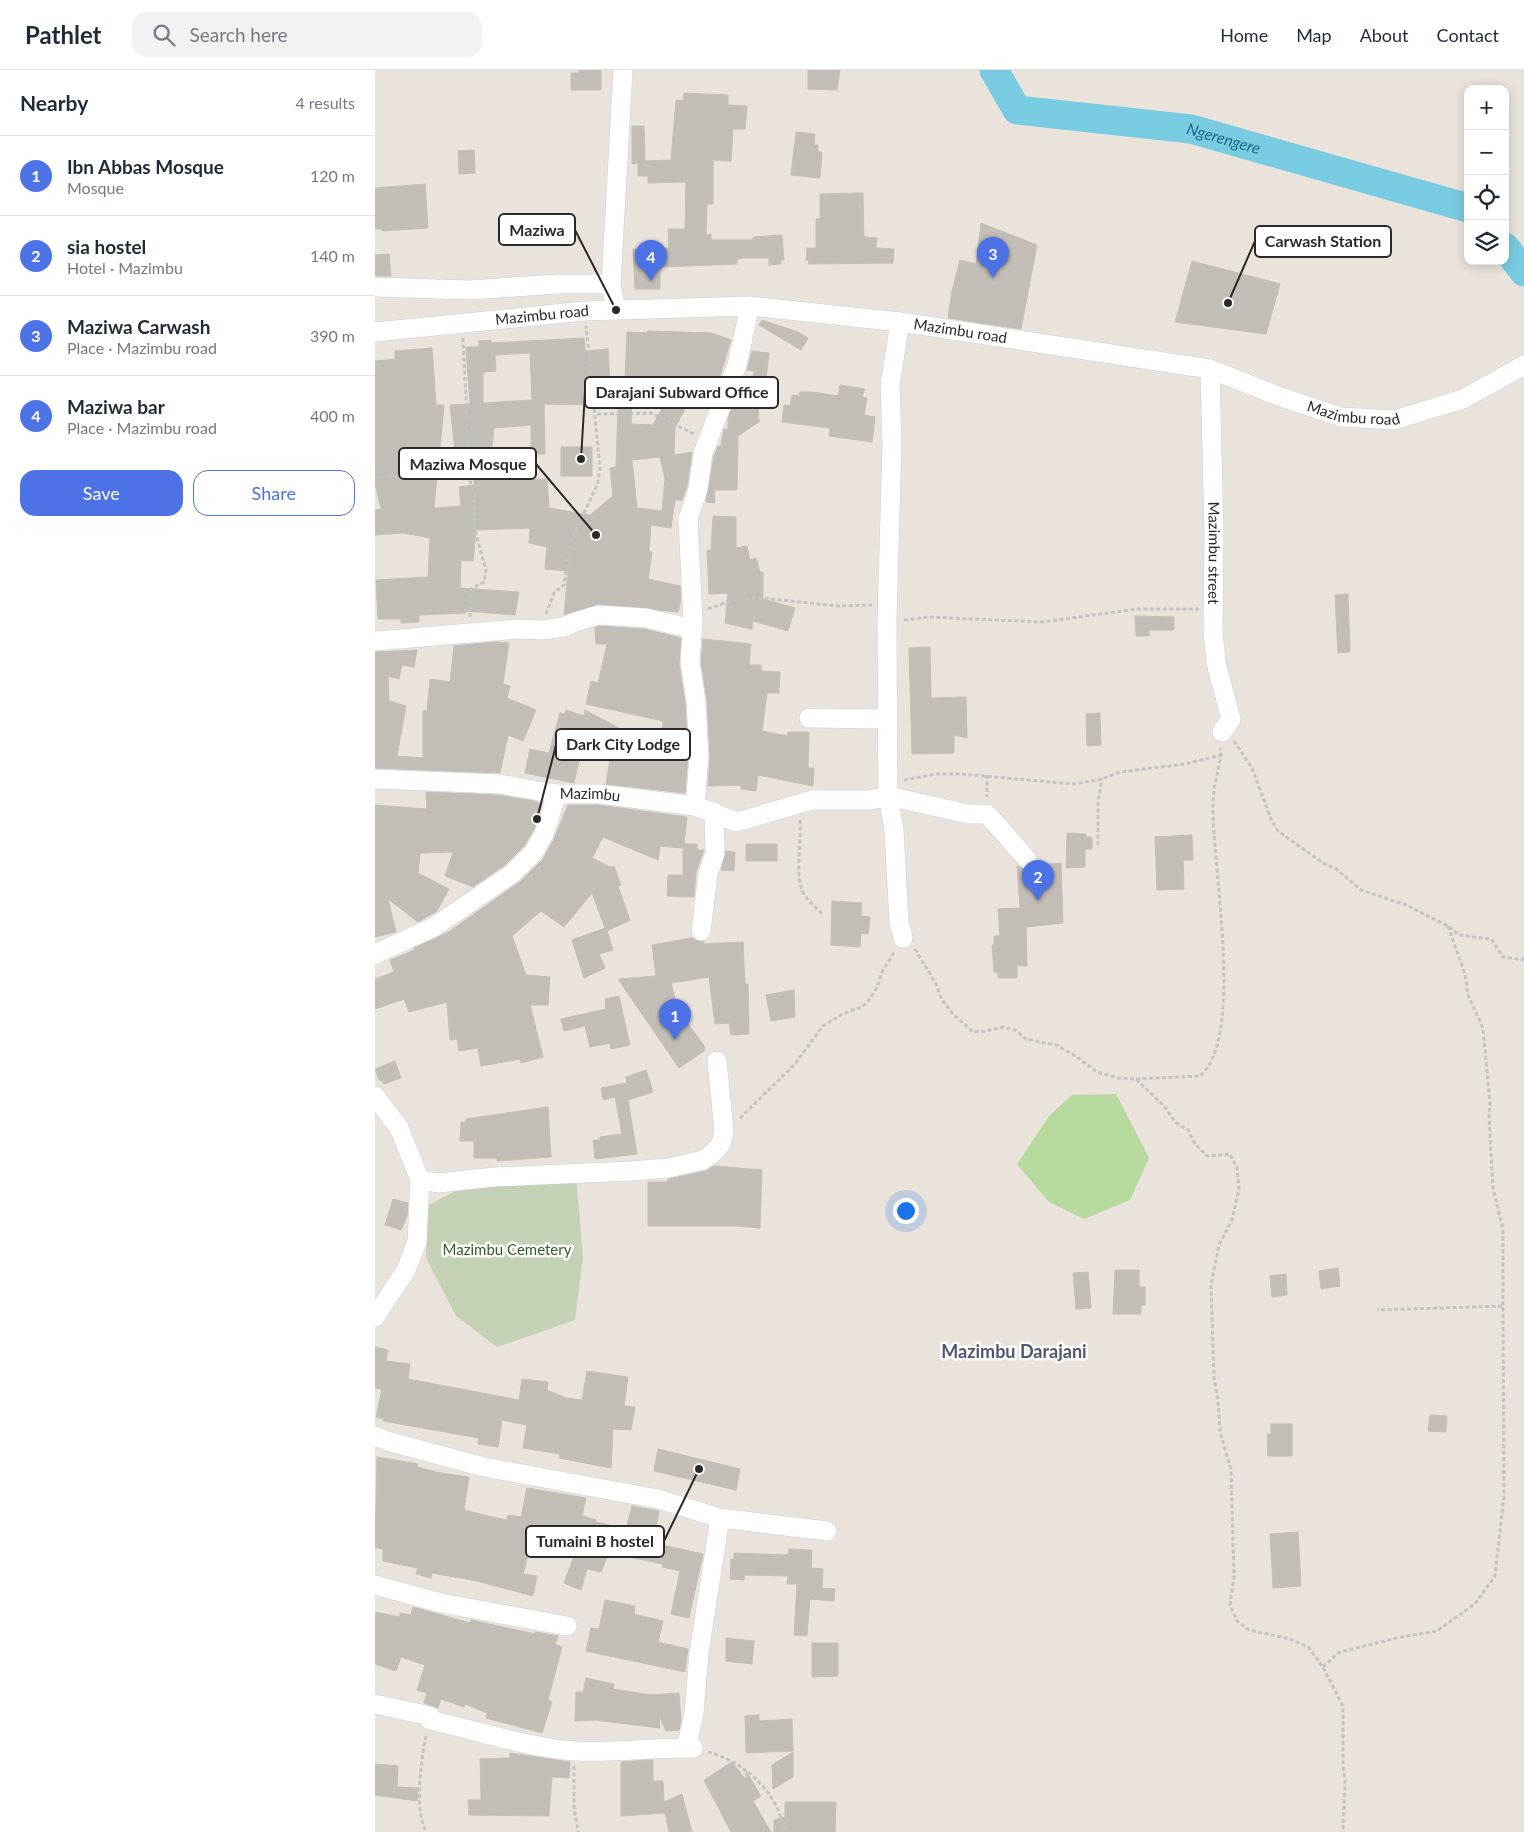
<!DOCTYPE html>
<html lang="en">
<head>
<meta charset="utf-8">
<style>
	:root { --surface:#fff; --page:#f2f2f3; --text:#1f2937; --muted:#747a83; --line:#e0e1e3; --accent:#4c72e6 }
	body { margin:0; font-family:Lato,sans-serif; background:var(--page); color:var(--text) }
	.controls { position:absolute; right:15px; top:15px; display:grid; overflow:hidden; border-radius:10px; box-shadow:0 2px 12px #0003 }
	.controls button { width:45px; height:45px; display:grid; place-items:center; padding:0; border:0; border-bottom:1px solid var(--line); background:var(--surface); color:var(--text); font:25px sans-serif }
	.you { position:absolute; left:530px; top:1140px; width:18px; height:18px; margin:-12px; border:4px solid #fff; border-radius:50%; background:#1a73e8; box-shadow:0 0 0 8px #1a73e833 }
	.badge { display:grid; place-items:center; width:32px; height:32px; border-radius:50%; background:var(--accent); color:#fff; font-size:16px; font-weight:700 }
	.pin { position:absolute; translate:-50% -41px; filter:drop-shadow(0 1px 2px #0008) }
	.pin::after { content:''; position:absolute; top:26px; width:18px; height:15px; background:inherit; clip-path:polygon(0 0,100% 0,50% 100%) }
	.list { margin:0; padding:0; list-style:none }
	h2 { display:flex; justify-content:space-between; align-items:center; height:65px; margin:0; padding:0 20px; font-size:21px }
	h2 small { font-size:16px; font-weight:400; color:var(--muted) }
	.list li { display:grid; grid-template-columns:32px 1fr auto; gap:15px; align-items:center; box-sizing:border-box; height:80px; padding:0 20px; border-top:1px solid var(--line) }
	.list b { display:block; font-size:19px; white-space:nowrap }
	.list p { margin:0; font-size:16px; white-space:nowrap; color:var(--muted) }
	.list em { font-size:16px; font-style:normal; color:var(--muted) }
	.actions { display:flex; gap:10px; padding:15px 20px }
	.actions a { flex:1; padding:11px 0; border:1px solid var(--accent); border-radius:15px; text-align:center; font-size:18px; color:var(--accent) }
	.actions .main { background:var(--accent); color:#fff }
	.icon { flex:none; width:28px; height:28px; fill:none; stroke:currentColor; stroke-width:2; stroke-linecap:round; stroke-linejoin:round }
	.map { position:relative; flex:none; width:1149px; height:1762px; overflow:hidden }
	header { display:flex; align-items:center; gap:30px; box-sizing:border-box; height:70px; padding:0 25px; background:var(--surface); border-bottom:1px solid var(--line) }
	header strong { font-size:24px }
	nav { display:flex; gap:28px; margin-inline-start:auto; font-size:18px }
	.search { width:350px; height:45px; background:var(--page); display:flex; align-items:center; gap:12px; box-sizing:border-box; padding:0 18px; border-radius:15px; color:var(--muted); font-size:19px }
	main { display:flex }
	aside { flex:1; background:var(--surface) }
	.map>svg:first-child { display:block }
	.green { fill:#b6da9e }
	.cemetery { fill:#c4d1b5 }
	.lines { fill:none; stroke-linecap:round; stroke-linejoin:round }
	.river { stroke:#79cbe1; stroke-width:29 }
	.building { fill:#c2beb7; stroke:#c4beb6; fill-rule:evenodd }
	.minor-casing { stroke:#caced9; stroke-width:20 }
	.path { stroke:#c3c3c3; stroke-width:3; stroke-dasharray:4 2.5; stroke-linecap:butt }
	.minor { stroke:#fff; stroke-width:19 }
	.labels { text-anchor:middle; stroke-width:5; stroke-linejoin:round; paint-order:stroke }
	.street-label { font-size:15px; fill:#292929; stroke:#fff }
	.park-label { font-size:15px; fill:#315d21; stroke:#fff }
	.water-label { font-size:16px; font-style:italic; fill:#1b6a8a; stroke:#fff }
	.quarter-label { font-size:18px; font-weight:bold; fill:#4e5774; stroke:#fff }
	.leader { fill:none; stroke:#292929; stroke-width:2 }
	.callout-dot { fill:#292929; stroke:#fff; stroke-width:2 }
	.callout { fill:#fff; stroke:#292929; stroke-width:2 }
	.callout-label { font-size:16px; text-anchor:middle; font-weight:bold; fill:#292929 }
</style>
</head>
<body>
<header>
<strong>Pathlet</strong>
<div class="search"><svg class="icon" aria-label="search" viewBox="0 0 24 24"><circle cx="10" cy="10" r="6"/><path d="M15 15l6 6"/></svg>Search here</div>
<nav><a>Home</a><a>Map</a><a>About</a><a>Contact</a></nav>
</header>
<main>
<aside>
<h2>Nearby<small>4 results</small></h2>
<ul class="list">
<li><span class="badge">1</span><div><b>Ibn Abbas Mosque</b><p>Mosque</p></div><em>120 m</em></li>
<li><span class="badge">2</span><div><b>sia hostel</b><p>Hotel · Mazimbu</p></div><em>140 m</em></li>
<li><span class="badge">3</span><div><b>Maziwa Carwash</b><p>Place · Mazimbu road</p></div><em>390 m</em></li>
<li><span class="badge">4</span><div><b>Maziwa bar</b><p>Place · Mazimbu road</p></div><em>400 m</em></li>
</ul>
<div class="actions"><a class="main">Save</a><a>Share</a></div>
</aside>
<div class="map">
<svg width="1149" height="1762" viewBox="0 0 1149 1762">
	<rect width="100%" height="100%" fill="#e9e3dc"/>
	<!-- green -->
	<path class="green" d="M741 1024 774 1088 755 1130 709 1149 674 1132 642 1094 675 1045 697 1025Z"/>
	<!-- cemetery -->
	<path class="cemetery" d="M113 1104 201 1106 208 1188 200 1250 122 1277 81 1246 51 1188 52 1136Z"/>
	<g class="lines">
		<!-- river -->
		<g class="river">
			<path id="s1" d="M619 0 642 40 816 59 1093 138"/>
			<path d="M1130 177 1149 202"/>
		</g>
	</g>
	<!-- building -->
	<path class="building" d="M204 0H226V20H196V3H204Z
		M433 0H465L462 20 433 19Z
		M309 23 353 25V35L372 36 370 59H358L356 91 338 90V134H332L331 165 336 164V170H378V167L407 165 409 190H406V194L394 195V188H368L362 189V194L285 197V219H260L258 179 294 178 293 159H310L311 114 310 112 273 113V106H263V93L257 94V56H269L270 91 296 90 301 30 308 31Z
		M421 62 440 64 439 75H443V82H447L445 108 416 105Z
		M99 80 100 103 84 104 83 81Z
		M50 114 53 158 7 161V159H0V118Z
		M488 123 489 167 502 168 501 178 519 179 518 193 433 194 434 190H431L432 178H441V149H445V124Z
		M606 153 662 175 646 259 573 248 577 221 585 190 601 194Z
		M14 184 16 206H0V185Z
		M817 191 905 214 891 264 800 252Z
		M387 250 423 262 433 268 426 280 384 255Z
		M273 261 337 263 356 270 343 313 322 309 276 311 314 331 300 358 299 385 317 382 312 416 307 430H300L296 458 276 455 274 482H277L273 509 305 516 306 530 303 542 223 534 189 545 193 501 170 499 172 477 154 473 155 458 101 460 98 491 86 490 85 518 144 522 140 545 91 541V543L44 545V552L26 553V549H3L1 510 53 507 55 468 29 463 0 465V440L6 439 0 413V291L20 289V281L57 278 61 335H69L59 438 86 436 84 417 99 415 100 392H81L75 335 95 334 91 277H104V271L116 270V273L209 268 210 281 233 279 235 317H215V335L169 334 170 384H156V355L119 358 116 384 152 385 150 410 172 409 174 438 215 445 238 426 235 398 241 397 244 309H250L252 262 272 263ZM155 283 157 330 108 333V302L121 301 120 285ZM257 325 292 329 278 355 256 354ZM285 387 290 409 287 441 262 438 257 390Z
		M377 281 394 283 389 327 377 325 379 301 372 300Z
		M465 315 490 319 487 327 492 328 489 345 500 347 497 372 454 366 455 358 407 352 409 335 415 336 417 325 424 326 425 322H437L463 326Z
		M362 326 384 327 383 348 385 351 363 366 362 420H339L340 433 331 432 339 386 343 376H346L349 359 353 360V348Z
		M186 377H217V406H186Z
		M338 446 361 447V478L372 476 375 490 381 488 385 502H388V529L420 538 413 561 378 551 377 559 350 553 353 523 334 524 332 480H336Z
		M973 524 975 582 963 583 960 525Z
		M760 546 799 547V560H774V566H761Z
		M224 556 269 559 306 568 304 594 310 632 313 687 310 723 231 714 236 682 214 673 209 688 205 687 199 713 150 703 155 679 174 683 185 643 190 644 191 640 209 646 210 640 259 666 254 673 286 681 288 651 211 634 216 611 223 613 232 574H221L220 558Z
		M328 569 376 574 374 595H386V601L405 602 404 623H392L387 661 413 666V662H434L433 698H439L438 716 383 705 381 721 366 719V715L333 716 335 686 332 630 326 592Z
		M120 572 134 573 128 614 135 616 132 628 161 640 148 671 133 665 125 703 0 698V582L42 580 39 597 27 595 24 609 13 606 14 631 31 636 22 686 48 688V640L52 641 55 609 75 612 79 576Z
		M555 577 556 628 591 627 592 668 579 665V683L537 684 534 578Z
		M725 643 726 675 712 676 711 644Z
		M51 722 123 725 159 731 166 734V737L159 759 149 776 131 794 98 817 70 806 78 782 45 783 43 803 74 819 62 841 43 852 13 829 21 862 0 867V735L52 739Z
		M193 735H223L312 747 309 774H322V780H329L321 802 319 827 292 826 293 805H308V778L285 776 283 790 228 767 217 788 235 797 239 796 246 815 243 816 255 850 232 861 238 880 224 884 230 898 209 908 197 870 230 858 217 823 189 857 166 841 137 866 151 905 175 907 173 935H155L168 987 146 993 145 989 106 996 103 978 84 981 82 969 75 970 72 932 34 942 29 929 0 939V909L19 902 15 890 40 880 39 878 72 863 146 811 168 789 179 769Z
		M692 763 711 764V767H717V779H710V797L691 798Z
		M817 765 818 790H808L809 819 782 820 780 767Z
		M371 774H402V791H371Z
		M351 781 360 782 359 801 346 800Z
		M686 793 688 853 651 857 652 896 642 895V908H623V903L619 902 617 875H619V866H625L623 839 645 838 642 796 654 800 661 795Z
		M457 831 487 833 486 846 495 847 493 864 486 863 485 877 456 875Z
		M316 868 329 872V874L368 872 370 914H373L374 964 356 965 354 953 340 954 334 907 296 913 303 940 330 977 329 981 304 998 243 909 281 906 277 875Z
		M419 920 420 947 396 951 391 925Z
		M244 926 255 975 236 979 235 973 215 977 210 956 189 961 186 949 231 939 230 929Z
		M20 991 26 1008 9 1014 6 1010H4L0 999Z
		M271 1000 278 1022 253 1030 262 1084 220 1089 218 1070H225V1067L247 1064 240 1027 228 1030 226 1018 252 1013 251 1007Z
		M173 1037 176 1087 122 1091V1088H99V1071H85L86 1052H91V1049Z
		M339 1096 387 1100 385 1158 361 1156H273V1112H293V1109L331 1101Z
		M18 1129 33 1133 32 1146 26 1160 10 1155Z
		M963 1198 965 1216 946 1219 944 1201Z
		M740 1200H764V1217H770V1235H766V1244H738Z
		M713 1202 716 1238 701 1239 698 1203Z
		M911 1204 912 1225 897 1227 895 1206Z
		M0 1277 13 1280 11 1291 35 1294 33 1309 144 1330 147 1309 173 1312 172 1320 191 1328 207 1330 212 1301 253 1307 249 1336 260 1337 256 1360 238 1359 236 1398 184 1388 185 1384 148 1378 152 1355 127 1350 123 1377 103 1374 104 1368 8 1351 9 1349 1 1347 7 1319 0 1318Z
		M1055 1345 1072 1346 1071 1362 1053 1361Z
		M896 1354H917V1386H893L892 1364H896Z
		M283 1379 365 1399 361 1420 279 1401Z
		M2 1387 43 1394 42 1397 66 1403 94 1407 89 1440 117 1447 132 1450 133 1445 146 1447 152 1418 211 1428 207 1446 221 1450V1452L251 1459 257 1436 284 1441 278 1473 328 1484 314 1548 296 1544 305 1501 287 1497 288 1494 234 1483 226 1502 212 1499 206 1520 189 1513 200 1483 156 1474 148 1504 162 1506 158 1526 102 1511 57 1503 56 1508 41 1504 43 1498 8 1491V1479L0 1478Z
		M923 1462 926 1516 898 1518 895 1464Z
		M414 1479 437 1480 436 1498 448 1499 447 1518 460 1519 459 1531 435 1529 432 1566 419 1565 422 1514H412L413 1506 370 1505 369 1510 355 1509 356 1489H359V1483L413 1485Z
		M230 1530 260 1536 259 1544 288 1551 283 1572 313 1579 310 1602 211 1581 216 1558 224 1559Z
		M38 1537 95 1553 96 1550 160 1564V1562L183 1566 180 1574 187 1577 173 1630 177 1632 167 1663 111 1648 112 1643 90 1634 89 1637 66 1629 63 1638 49 1633 52 1623 42 1620 50 1595 26 1587 21 1601 0 1594V1542L25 1547V1543L36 1545Z
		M351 1568 379 1571 377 1594 351 1591Z
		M437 1573H463V1606L437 1607Z
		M211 1608 239 1614 238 1619 276 1625 304 1623 306 1651 304 1660 291 1661 284 1645 285 1658 220 1650 200 1651 201 1622H208Z
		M384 1645V1651L417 1649 418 1681 371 1683 370 1646Z
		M418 1682V1707L398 1719 397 1695Z
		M135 1683 195 1692 194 1708 177 1707 174 1746 94 1745 93 1730H106L105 1689 135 1688Z
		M272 1690H278V1711H288L289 1732 307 1724 317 1762H294L290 1743 246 1746V1692Z
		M357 1692 371 1710V1701L386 1726 378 1731 396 1762H356L329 1710Z
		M0 1694 23 1696 22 1717 43 1718 42 1731 0 1725Z
		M410 1732H461L460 1762H399V1750L410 1747Z"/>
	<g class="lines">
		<defs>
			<g id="minor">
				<path d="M0 217 94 220 183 214H236"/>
				<path d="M241 240 236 214 248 0"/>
				<path id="s2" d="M0 262 210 241 375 236 525 252 835 299 906 327 966 347 1019 350 1088 329 1149 295"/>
				<path id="s3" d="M835 299 839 463 838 562 841 593 856 649 847 662"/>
				<path d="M0 571 142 559 167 560 189 557 200 552 223 545 271 548 318 559"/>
				<path d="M434 648 512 649"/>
				<path id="s4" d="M0 709 124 714 182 724H224L320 736 362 752 437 730H496L513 726 512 551 517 373 515 315 525 252"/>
				<path d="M320 736 324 687 321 631 315 592 318 551 313 449 323 419 328 383 362 295 375 236"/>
				<path d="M326 861 333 804 340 783 339 742"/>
				<path d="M528 868 524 852 519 760 513 726 593 744H612L652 789"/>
				<path d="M0 884 59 857 138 803 158 783 169 764 182 724"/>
				<path d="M0 1026 24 1058 45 1110 42 1172 31 1200 0 1247"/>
				<path d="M45 1110 63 1113 119 1107 256 1101 293 1098 328 1090 338 1083 346 1074 349 1061 342 991"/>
				<path d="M0 1366 12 1371 109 1397 283 1429 345 1448 452 1461"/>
				<path d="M0 1515 66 1533 192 1556"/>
				<path d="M0 1634 55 1646V1650C100 1660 155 1678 200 1681 239 1683 279 1677 318 1678"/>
				<path d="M318 1678 313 1670 319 1643 324 1583 345 1448"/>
			</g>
		</defs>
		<!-- minor casing -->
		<use href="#minor" class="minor-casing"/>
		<!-- path -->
		<path class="path" d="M88 268 94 390 92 402 99 423V457L111 500 109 512 96 519 95 547
			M222 344 276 343 319 364
			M0 408 92 402
			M333 539 361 529 387 528 462 536 497 535
			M171 544 179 523 189 515 195 474 222 415 225 399 211 256
			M529 550 552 547 667 552 762 539H824
			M859 671 877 698 896 749 903 761 948 793 960 798 986 820 1031 835 1073 856 1084 865 1116 869 1128 887 1149 890
			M612 705V727
			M529 710 561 704H586L699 714 727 709 745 702 810 694 846 685
			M425 750C427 771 420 802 427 820 430 829 441 837 447 844
			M723 775V731L727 709
			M1073 856 1090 904 1093 925 1108 958 1115 1034 1114 1046 1118 1118 1128 1159V1236
			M540 879 561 914 567 930 579 945 597 961 606 962 628 957 640 960 651 969 681 975 702 987 722 1002 743 1008 761 1009 789 1036 801 1053 813 1060 820 1074 832 1086 855 1084 862 1098 864 1119 857 1150 844 1175 836 1215 839 1307 843 1331 845 1362 856 1400 859 1507 855 1535 862 1551 874 1560 915 1569 933 1577 948 1597 968 1636V1694L970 1711 968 1762
			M761 1009 825 1006C871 967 836 791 838 734 838 718 843 702 846 685L845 678
			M365 1048 419 995 448 956 469 943 487 937 494 930 502 917 507 902 520 881
			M948 1597 963 1583 969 1581 1026 1567 1062 1561 1100 1534 1120 1506 1129 1425 1128 1236 1002 1240
			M51 1666C46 1693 39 1737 51 1762
			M333 1682C369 1691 405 1724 409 1762
			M199 1696V1737L203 1762"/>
		<!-- minor -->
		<use href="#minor" class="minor"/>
	</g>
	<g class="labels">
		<!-- street labels -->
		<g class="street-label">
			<text dy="5" stroke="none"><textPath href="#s2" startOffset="168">Mazimbu road</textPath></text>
			<text dy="5" stroke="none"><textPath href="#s2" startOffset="588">Mazimbu road</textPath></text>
			<text dy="5" stroke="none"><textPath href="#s2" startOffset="992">Mazimbu road</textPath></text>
			<text dy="5" stroke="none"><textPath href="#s3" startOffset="184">Mazimbu street</textPath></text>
			<text dy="5" stroke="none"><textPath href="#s4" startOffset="216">Mazimbu</textPath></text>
		</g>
		<!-- park labels -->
		<g class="park-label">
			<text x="132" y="1185">Mazimbu Cemetery</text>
		</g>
		<!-- water labels -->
		<g class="water-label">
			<text dy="6" stroke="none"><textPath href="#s1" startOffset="255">Ngerengere</textPath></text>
		</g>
		<!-- quarter labels -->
		<g class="quarter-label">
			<text x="639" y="1288">Mazimbu Darajani</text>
		</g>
	</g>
	<!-- callouts -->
	<path class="leader" d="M241 240L200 160M853 233L880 171M206 389L210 322M221 465L161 394M162 749L181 675M324 1399L289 1471"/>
	<g class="callout-dot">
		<circle cx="241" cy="240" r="5"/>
		<circle cx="853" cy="233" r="5"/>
		<circle cx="206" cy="389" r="5"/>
		<circle cx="221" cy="465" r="5"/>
		<circle cx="162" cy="749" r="5"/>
		<circle cx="324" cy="1399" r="5"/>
	</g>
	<g class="callout">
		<rect x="124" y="144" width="76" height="31" rx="5"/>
		<rect x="880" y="156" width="136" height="31" rx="5"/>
		<rect x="210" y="307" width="193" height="31" rx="5"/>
		<rect x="24" y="378" width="137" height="31" rx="5"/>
		<rect x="181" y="659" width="134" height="31" rx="5"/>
		<rect x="151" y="1456" width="138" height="31" rx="5"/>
	</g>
	<g class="callout-label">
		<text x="162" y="166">Maziwa</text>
		<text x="948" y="177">Carwash Station</text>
		<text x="307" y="328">Darajani Subward Office</text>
		<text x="93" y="400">Maziwa Mosque</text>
		<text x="248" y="680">Dark City Lodge</text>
		<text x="220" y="1477">Tumaini B hostel</text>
	</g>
</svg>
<div class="controls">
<button>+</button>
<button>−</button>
<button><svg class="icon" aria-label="locate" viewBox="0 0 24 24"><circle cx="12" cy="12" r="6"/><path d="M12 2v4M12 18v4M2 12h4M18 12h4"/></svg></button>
<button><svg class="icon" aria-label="layers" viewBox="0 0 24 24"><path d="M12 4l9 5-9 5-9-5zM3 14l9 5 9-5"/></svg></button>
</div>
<div class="you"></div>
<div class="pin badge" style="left:300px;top:970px">1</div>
<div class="pin badge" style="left:663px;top:831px">2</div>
<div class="pin badge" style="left:618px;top:208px">3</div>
<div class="pin badge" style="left:276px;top:211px">4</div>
</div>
</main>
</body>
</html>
